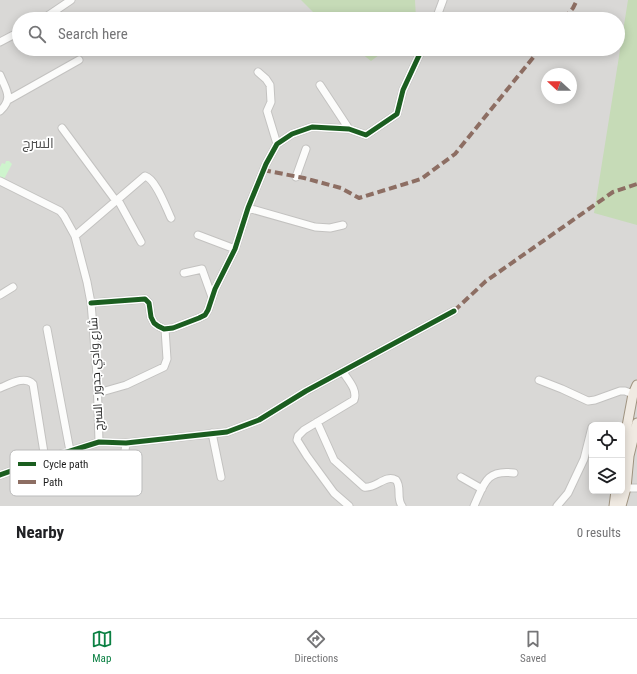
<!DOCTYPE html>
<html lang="en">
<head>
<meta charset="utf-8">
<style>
	:root { --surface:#fff; --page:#f6f6f6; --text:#202124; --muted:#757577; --line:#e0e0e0; --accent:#0b8043 }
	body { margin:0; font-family:"Roboto Condensed",Cairo,sans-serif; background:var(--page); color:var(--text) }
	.controls { position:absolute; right:12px; bottom:12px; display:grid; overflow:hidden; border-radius:6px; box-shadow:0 2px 10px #0003 }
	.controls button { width:36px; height:36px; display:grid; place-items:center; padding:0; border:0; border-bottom:1px solid var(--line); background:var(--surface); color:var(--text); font:20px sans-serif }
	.compass { position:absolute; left:541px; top:68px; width:36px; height:36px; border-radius:50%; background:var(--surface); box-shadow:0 2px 10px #0003; rotate:291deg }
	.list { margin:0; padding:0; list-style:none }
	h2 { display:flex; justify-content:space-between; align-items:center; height:52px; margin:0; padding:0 16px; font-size:17px }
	h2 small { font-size:13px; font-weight:400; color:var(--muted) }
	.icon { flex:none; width:22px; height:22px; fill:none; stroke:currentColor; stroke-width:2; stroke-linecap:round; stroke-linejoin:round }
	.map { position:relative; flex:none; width:637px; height:506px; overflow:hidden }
	.search { position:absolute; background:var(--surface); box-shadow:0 2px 10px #0003; left:12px; right:12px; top:12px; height:44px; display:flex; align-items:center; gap:10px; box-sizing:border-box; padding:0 14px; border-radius:22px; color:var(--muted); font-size:15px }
	.sheet { height:112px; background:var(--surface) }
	nav { display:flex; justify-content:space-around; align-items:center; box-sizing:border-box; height:56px; border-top:1px solid var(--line); background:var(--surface); font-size:11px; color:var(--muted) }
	nav a { display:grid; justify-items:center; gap:2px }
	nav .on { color:var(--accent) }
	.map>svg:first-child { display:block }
	.residential { fill:#d9d8d6; fill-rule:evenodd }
	.forest { fill:#c6dbb7 }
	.park { fill:#cef4cd }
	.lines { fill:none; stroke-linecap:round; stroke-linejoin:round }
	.minor-casing { stroke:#c3c2c0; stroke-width:9 }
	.major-casing { stroke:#a09481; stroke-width:11 }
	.minor { stroke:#fcfcfb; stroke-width:7 }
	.major { stroke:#f0eae2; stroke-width:9 }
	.quiet { stroke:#8d6e63; stroke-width:4; stroke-dasharray:8 4; stroke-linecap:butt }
	.cycleway-casing { stroke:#fff; stroke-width:8 }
	.cycleway { stroke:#1b5e20; stroke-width:5 }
	.labels { text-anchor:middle; stroke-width:3.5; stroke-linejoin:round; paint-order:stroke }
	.street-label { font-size:12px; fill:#1c1c1c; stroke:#fff }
	.quarter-label { font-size:14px; fill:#4f4f4f; stroke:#fff }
	.key { fill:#fff; stroke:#bbb; stroke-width:1 }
	.key-label { font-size:11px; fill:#1c1c1c }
</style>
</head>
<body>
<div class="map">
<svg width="637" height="506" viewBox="0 0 637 506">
	<rect width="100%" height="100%" fill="#eae8e4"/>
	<!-- residential -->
	<path class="residential" d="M0 0H637V506H0ZM19 19H618V49H19ZM547 74H571V98H547ZM592 425H622V491H592Z"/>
	<!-- forest -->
	<path class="forest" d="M301 0H415L416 19H320Z
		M628 0H637V225L594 213Z
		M356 49H387L371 61Z"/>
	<!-- park -->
	<path class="park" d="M6 161H9L12 164 3 181 0 180V167L2 163 5 164Z"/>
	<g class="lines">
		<defs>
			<path id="minor" d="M43 19 71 0
				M436 19 443 0
				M0 42 19 32
				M258 72 266 79 270 85 271 102 267 111 277 144
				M0 75C6 90 14 98 0 111
				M320 85 349 129
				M8 100 79 60
				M62 128 116 201
				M296 177 306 149
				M0 181 60 211 64 216 75 236 87 282 91 303 97 375 99 442
				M118 200 141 242
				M248 208 315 227 330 228 343 225
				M198 235 235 249
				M75 236 145 176C156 179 166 208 171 218
				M184 273 202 269 212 297
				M0 295 13 287
				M91 303 145 299 149 303 151 317 154 323 158 326 164 329 173 328 199 318 205 315 208 310 215 289 235 249 248 208 266 164 277 144 292 134 312 127 349 129 366 135 397 114 403 90 422 49
				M47 329 70 451
				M343 372C348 380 358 390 354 400L304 430 298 436 297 440 307 456 334 493 349 506
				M539 380 562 389 588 401 595 400 620 391H625L633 394
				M0 388C10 384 25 375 33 384L45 459
				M98 393 126 385 164 367 167 359 165 329
				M317 422 334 460 364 487C376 489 385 474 396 480 402 487 396 498 402 506
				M212 433 221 477
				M0 475 45 459 99 442 126 443 227 432 259 420 306 391 454 311
				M461 477 482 489
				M120 488 126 443
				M622 488H637
				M474 506C484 484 486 469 514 473
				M557 506 568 493 584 459 592 427"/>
			<path id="major" d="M622 453 633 394 637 385
				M614 506 616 491
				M621 506 626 488 629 456 637 423"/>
		</defs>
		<!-- minor casing -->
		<use href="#minor" class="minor-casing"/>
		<!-- major casing -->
		<use href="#major" class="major-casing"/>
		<!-- minor -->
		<use href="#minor" class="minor"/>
		<!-- major -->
		<use href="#major" class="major"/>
		<!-- quiet -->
		<path class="quiet" d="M564 19 573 8 577 0
			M263 170 304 178 341 188 359 198 421 179 455 154 540 49
			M454 311 486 281 613 192 637 184"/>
		<defs>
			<path id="cycleway" d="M91 303 145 299 149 303 151 317 154 323 158 326 164 329 173 328 199 318 205 315 208 310 215 289 235 249 248 208 266 164 277 144 292 134 312 127 349 129 366 135 397 114 403 90 422 49
				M0 475 45 459 99 442 126 443 227 432 259 420 306 391 454 311"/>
		</defs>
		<!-- cycleway casing -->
		<use href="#cycleway" class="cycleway-casing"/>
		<!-- cycleway -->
		<use href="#cycleway" class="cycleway"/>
	</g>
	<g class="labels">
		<!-- street labels -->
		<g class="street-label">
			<text transform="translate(96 374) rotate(-93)" y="4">شارع وادي جدور - السرج</text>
		</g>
		<!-- quarter labels -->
		<g class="quarter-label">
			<text x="38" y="148">السرج</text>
		</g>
	</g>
	<!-- legend -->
	<rect x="10" y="450" width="132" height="46" rx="6" class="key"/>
	<rect x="18" y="462" width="18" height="4" fill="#1b5e20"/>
	<rect x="18" y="480" width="18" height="4" fill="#8d6e63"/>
	<g class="key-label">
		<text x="43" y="468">Cycle path</text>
		<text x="43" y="486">Path</text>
	</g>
</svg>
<div class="controls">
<button><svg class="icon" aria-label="locate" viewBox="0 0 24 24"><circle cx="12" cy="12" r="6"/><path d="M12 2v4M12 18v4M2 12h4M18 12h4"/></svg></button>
<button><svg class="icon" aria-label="layers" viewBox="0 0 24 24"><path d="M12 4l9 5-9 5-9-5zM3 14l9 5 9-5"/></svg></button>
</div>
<svg class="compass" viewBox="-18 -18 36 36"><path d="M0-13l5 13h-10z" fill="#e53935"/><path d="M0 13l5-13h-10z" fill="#757577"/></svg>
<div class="search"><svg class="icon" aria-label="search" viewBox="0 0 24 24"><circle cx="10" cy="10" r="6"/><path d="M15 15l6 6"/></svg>Search here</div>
</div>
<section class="sheet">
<h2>Nearby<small>0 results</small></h2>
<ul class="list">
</ul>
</section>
<nav>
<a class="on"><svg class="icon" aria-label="map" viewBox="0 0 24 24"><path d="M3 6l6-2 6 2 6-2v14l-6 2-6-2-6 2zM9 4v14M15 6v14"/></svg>Map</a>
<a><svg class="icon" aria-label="directions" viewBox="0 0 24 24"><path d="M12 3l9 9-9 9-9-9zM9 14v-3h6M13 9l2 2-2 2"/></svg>Directions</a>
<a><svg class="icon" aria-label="saved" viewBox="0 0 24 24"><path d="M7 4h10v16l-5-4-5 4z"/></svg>Saved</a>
</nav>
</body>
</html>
